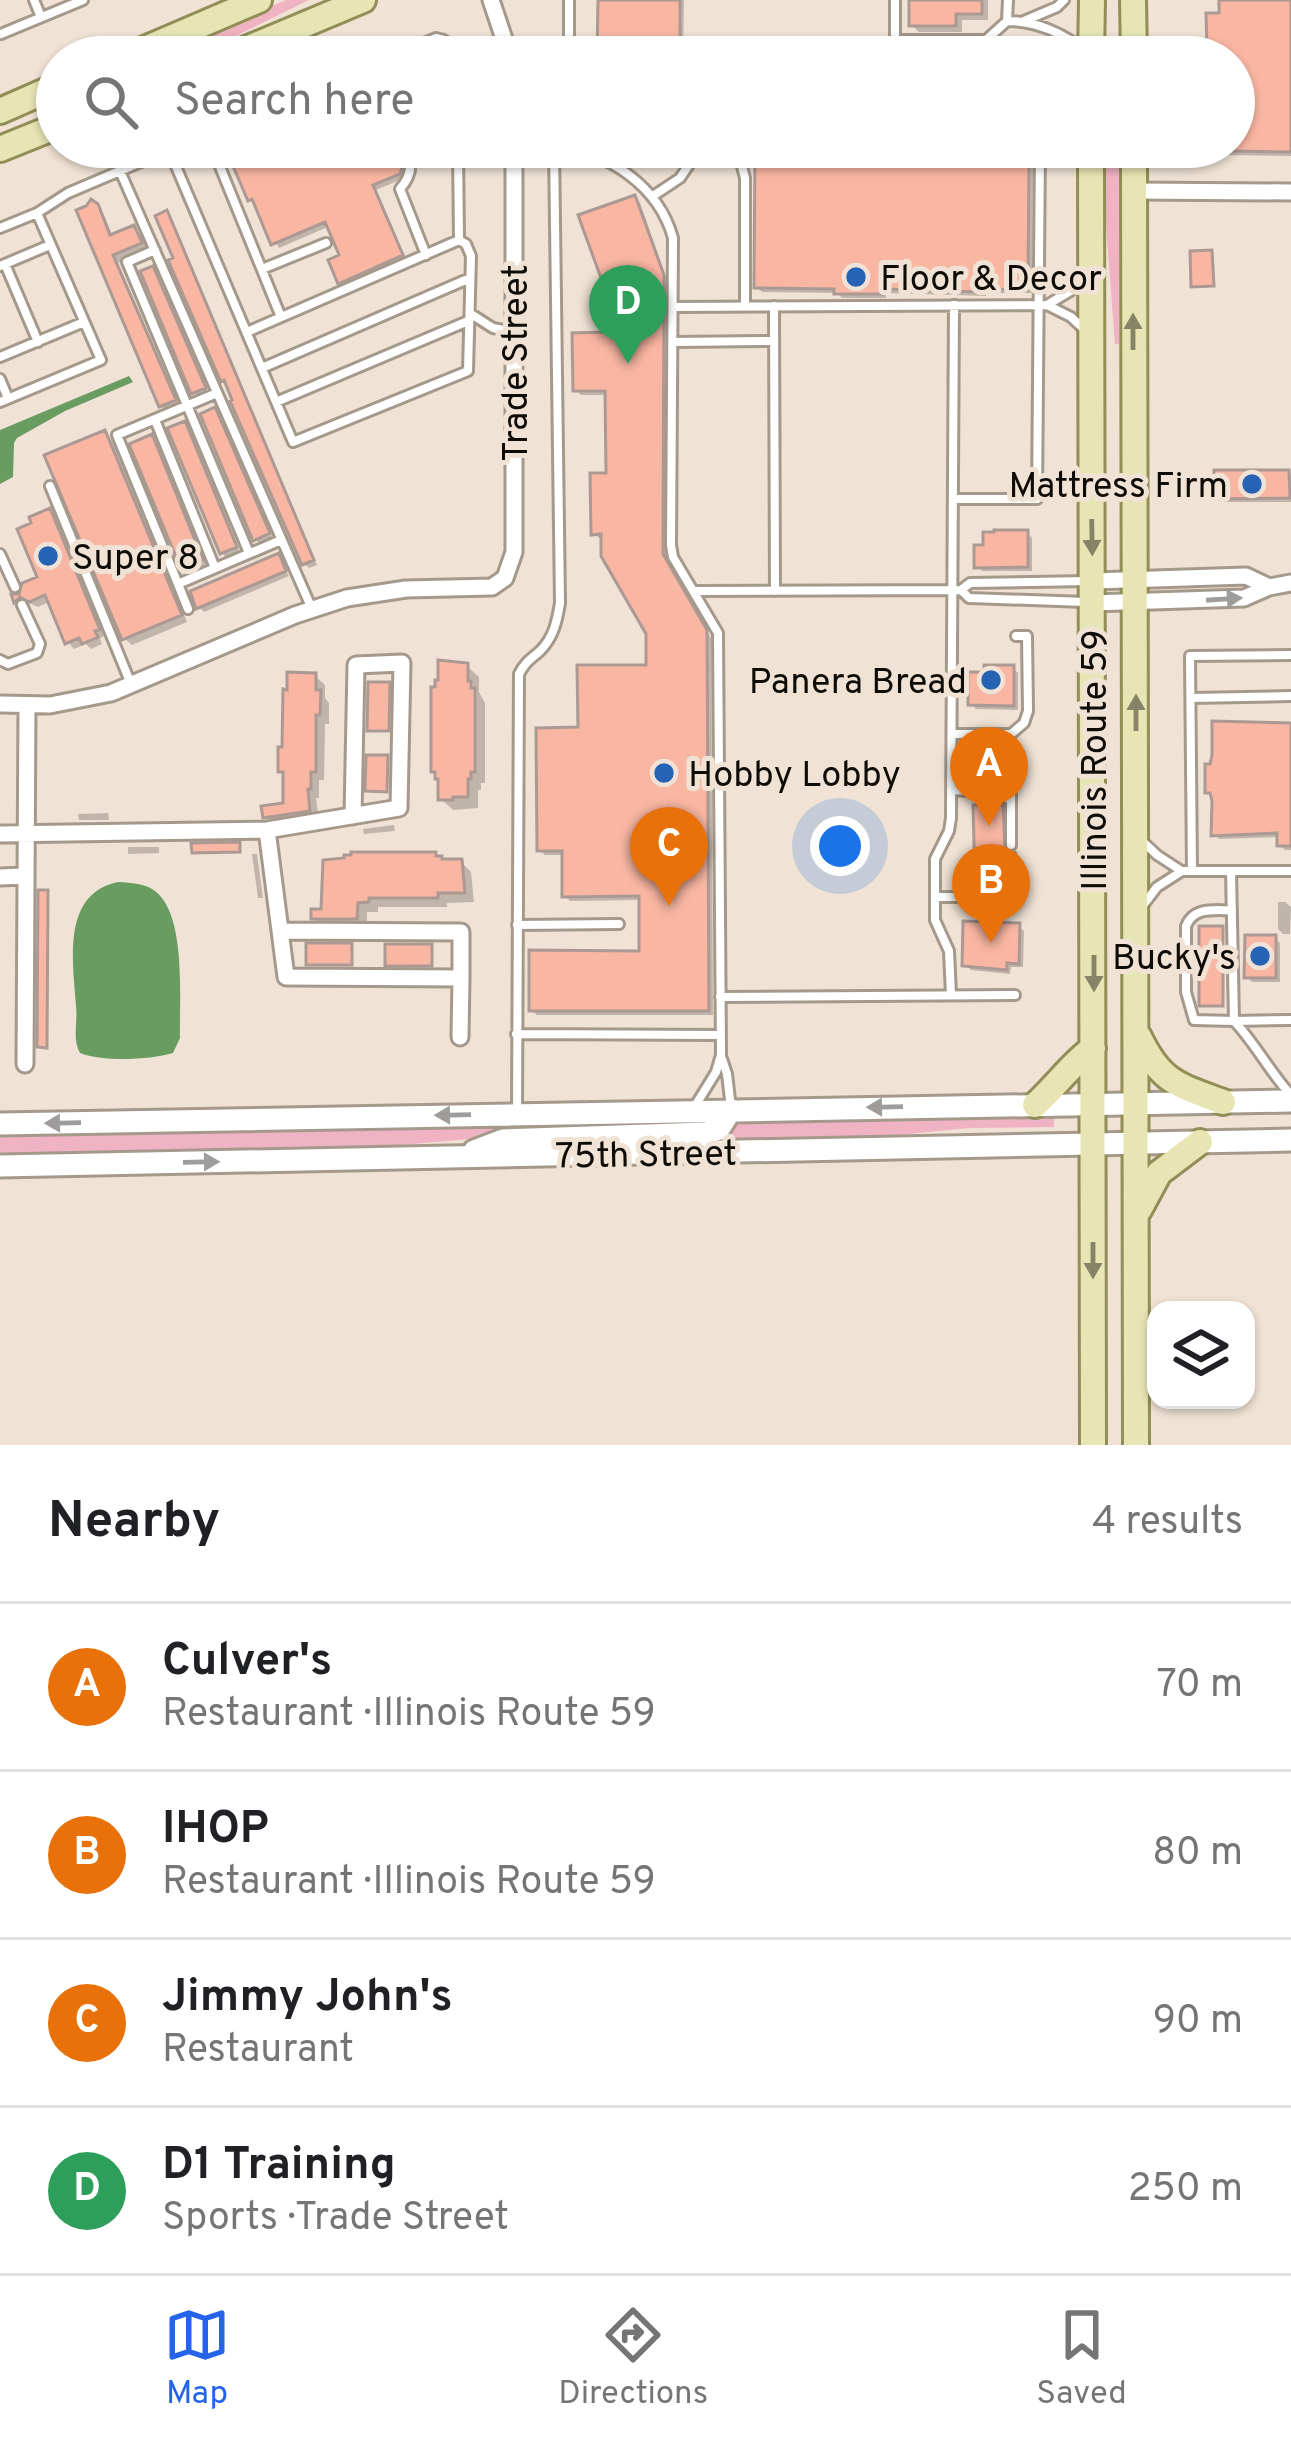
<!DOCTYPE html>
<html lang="en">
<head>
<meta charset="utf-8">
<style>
	:root { --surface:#fff; --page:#f2f2f2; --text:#202124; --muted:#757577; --line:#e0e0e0; --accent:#2563eb }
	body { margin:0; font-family:Overpass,sans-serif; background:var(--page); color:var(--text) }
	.controls { position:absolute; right:36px; bottom:36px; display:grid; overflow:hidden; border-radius:24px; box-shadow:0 3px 9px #0004 }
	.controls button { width:108px; height:108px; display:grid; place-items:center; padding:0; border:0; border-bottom:3px solid var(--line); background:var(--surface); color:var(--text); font:60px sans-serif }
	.you { position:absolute; left:840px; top:846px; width:42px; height:42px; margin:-30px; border:9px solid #fff; border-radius:50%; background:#1a73e8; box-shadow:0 0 0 18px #1a73e833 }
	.badge { display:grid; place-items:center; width:78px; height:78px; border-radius:50%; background:var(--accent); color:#fff; font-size:39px; font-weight:700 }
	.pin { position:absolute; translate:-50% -99px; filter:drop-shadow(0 3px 6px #0008) }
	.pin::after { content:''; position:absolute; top:63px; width:42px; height:36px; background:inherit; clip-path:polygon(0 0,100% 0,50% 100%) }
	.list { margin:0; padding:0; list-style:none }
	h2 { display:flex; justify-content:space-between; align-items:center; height:156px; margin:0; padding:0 48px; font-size:51px }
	h2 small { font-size:39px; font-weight:400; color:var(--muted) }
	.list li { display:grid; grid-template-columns:78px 1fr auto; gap:36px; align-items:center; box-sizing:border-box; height:168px; padding:0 48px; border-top:3px solid var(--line) }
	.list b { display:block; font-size:45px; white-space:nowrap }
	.list p { margin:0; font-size:39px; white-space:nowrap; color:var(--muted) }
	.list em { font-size:39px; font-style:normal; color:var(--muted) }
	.icon { flex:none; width:66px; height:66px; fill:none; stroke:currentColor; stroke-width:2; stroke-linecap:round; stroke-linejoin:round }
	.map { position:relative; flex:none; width:1291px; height:1445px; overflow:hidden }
	.search { position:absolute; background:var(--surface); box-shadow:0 3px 9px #0004; left:36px; right:36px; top:36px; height:132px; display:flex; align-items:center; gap:30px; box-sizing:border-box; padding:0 42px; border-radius:66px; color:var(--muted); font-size:45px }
	.sheet { height:828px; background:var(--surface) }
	nav { display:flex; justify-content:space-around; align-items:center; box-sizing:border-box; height:168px; border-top:3px solid var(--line); background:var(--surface); font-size:33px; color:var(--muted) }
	nav a { display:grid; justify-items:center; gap:6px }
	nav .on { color:var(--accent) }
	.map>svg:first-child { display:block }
	.green { fill:#f0b3c3 }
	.water { fill:#689c60 }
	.shadow { fill:#0003 }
	.building { fill:#f9b6a3; stroke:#ac9994; stroke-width:3 }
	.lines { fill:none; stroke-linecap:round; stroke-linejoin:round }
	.service-casing { stroke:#a5998c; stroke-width:14 }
	.minor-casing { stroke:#a5998c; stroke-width:21 }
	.secondary-casing { stroke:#a5998c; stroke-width:27 }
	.primary-casing { stroke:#928e58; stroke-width:30 }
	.service { stroke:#fff; stroke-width:8 }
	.minor { stroke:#fff; stroke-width:15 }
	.secondary { stroke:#fff; stroke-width:21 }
	.primary { stroke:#e8e5b5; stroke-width:24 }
	.oneway { fill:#868367 }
	.oneway2 { fill:#9f9d9c }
	.poi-dot { fill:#2564b5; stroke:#f0e3d5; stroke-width:4.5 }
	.labels { text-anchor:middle; stroke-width:10; stroke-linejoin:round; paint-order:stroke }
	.poi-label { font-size:36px; fill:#0f0b07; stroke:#f0e3d5; text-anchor:start }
	.street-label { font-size:36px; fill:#0f0b07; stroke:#f0e3d5 }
</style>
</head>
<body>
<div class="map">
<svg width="1291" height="1445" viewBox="0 0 1291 1445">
	<rect width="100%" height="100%" fill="#f0e3d5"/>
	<!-- green -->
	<path class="green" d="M286 0H309L193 57H150Z
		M1104 147H1120L1119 344H1115L1104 200Z
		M1044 1113 1054 1116V1127L969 1128 838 1141 680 1143 735 1118Z
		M707 1117 709 1127 469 1139 324 1152 0 1159V1132Z"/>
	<!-- water -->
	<path class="water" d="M129 376 133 382 65 411 17 438 14 443 13 477 0 484V430Z
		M118 882C132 883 144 883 155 891 187 915 179 1001 180 1038L173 1053C149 1060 103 1062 80 1053 72 1039 78 1022 76 1006 73 962 61 894 118 882Z"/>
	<!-- shadow -->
	<path class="shadow" d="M601 0H684L683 57H600Z
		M912 0H988V20H962V32H919L912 25Z
		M1222 0H1291V156L1226 155 1221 150V147H1234V57H1214L1210 53 1222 16Z
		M267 147H394L406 174 405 178 376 190 406 261 345 287 340 282 343 257 330 226 279 248 250 199Z
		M623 147H682V167H647Z
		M758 147H994V157H1028L1033 162 1032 293H986V296L886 293V298H842L837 293 762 292 757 287Z
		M634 198 640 203 668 283 667 562 711 638 713 1015H537L532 1010 642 954V900L570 901 565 896V855H545L540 850 581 730 649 668V633L604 538H599L594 533 609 476 608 395H581L576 390 608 335Z
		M92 203 104 215 113 237 134 228 141 235 148 250 118 263 181 407 168 413 161 406Z
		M167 214 172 219 317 565 309 568 304 563 230 386 224 380 177 259Z
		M152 270 157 275 209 393 199 397 194 392Z
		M214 411 219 416 273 538 260 544 255 539Z
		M184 424 189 429 240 552 226 557 221 552Z
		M104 434 112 441 187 622 132 645 124 638Z
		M151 438 158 445 208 567 191 575 183 568Z
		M1288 472 1291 475V502H1222L1217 497Z
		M49 512 56 518 104 636 100 638 102 644 91 649 86 644 74 649 68 642 51 601 38 607 27 602 23 607 15 597 41 579Z
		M1027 532 1032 538V571H982L977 566Z
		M278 557 289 576 204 612 199 607Z
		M467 666 479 677V692L485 703V783H481V790H478V808L453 810 441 799Z
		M1013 668 1018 673V710L976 709 971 704Z
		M315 676 325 685V698L329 703V724H325L324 780H319V798H316L319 820 275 826 266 817 286 806V775L281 770Z
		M1291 726V850H1285L1280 845V837L1219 839 1214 834V797L1208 792Z
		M1001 808 1007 813 1009 857 1006 886H983L978 880Z
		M78 814 108 813 109 820H79Z
		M394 825 395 831 364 834 363 829Z
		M128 847H159V853L128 854Z
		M252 854H257L263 898H258Z
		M439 859 461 862 471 872 474 902 447 903V907H378V912H367V928H324L314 918Z
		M1278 902H1285L1291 907 1290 934H1283L1278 929Z
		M1019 926 1024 931 1023 967H1011L1010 974 971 970 966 965Z
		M1275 938 1280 943V982H1252L1247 976Z"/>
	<!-- building -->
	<path class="building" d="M598 0H680V57H597Z
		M909 0H982V14H956V26H909Z
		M1219 0H1291V152L1234 151V57L1207 54 1206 13H1219Z
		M260 147H393L402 167 400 174 373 185 403 255 338 284 328 260 339 255 325 222 271 245 252 199 248 201 230 159Z
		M618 147H678V164L637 163Z
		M755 147H990V154H1029L1028 290 982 289V292L883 289V294H834V289L754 288Z
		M635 195 664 275 663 554 707 630 709 1011H529V950L639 951V896L562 897V851H537L536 728 578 727 577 665H646V634L601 556V534L591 535 590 473H606L605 391H573L572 333 605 332V289L578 215Z
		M91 199 98 204 110 235 134 225 142 243 113 255 176 400 159 407 76 210 86 206Z
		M167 210 314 560 302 565 230 401 232 400 224 380 221 382 168 260 173 258 155 216Z
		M1212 250 1214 286 1191 287 1190 251Z
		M153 266 206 388 191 394 140 271Z
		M215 407 270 533 253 541 200 414Z
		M185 421 237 547 220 554 167 428Z
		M105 430 182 615 122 640 44 455Z
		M152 434 203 560 181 569 129 444Z
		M1214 470H1289L1290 498 1214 499Z
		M50 508 100 630 95 631 98 637 82 644 79 638 65 644 45 595 29 602 20 597 14 603 11 594H19L22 583 37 577 17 529 31 523 29 517Z
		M994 530H1028V567L974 568V545H983V532H994Z
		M279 553 286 571 196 609 190 591Z
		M438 660 468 663V681H471V688H475V772H471V779H468V797H453V800H438V779H435V772H431V687H435V680H438Z
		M984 665H1014V706L968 705V672H984Z
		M287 672 316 673V690H321L320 715H316V772H311V789H308L310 811 263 818 261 806 283 803V772H278V747H282L283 689 287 690Z
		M368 682H390L389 731H367Z
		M1212 721 1291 723V846H1277V833L1211 836 1212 801 1210 793H1205V764H1210L1212 755Z
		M366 755H388L387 792 365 791Z
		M973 805H1003L1005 850 1002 856 1003 882H975Z
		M240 842V852L192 853 191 843Z
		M351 852H436V856H442V859H462L465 893H438V898H369V902L358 903 357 919H311V909H321L323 860 344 858V855H351Z
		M38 890H48L47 1048 37 1047Z
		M963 921 1020 923 1019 964 1007 963V970L962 966Z
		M1199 926H1223V1006H1199Z
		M1245 935H1276V978H1244Z
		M306 943H352V965H306Z
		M385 944H432V966H385Z"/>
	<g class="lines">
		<defs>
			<path id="service" d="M34 0 41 17
				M895 0V40H986L1007 21C1036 21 1064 33 1086 52
				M1007 21 1008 0
				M1024 21 1057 7 1064 0
				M1 34 83 0
				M389 57 436 38 444 40 451 57
				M569 57V0
				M124 147 133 165
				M212 147 281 317
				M406 147C413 162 412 176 400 189L426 255
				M458 147 459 240
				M557 147C609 152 659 187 673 238L671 545 673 557 718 633 721 1055 716 1072 695 1106
				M737 147 745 178V306
				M169 150 293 442 468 371 471 256 466 244 459 240 247 332
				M120 171 312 609
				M653 196 680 178 701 147
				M37 213 68 193 176 147
				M0 228 37 213 101 360 0 402
				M155 250 127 262 249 553
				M5 264 38 342
				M0 266 50 245
				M262 269 326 243
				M1047 305 1072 290 1084 275
				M774 306 775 591
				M673 307 1047 305 1071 317 1085 330
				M471 314 493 328 514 332
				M673 342 774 341
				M0 357 84 322
				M262 368 470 278
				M0 379 8 398
				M217 393 117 435 178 584 281 540
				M276 402 468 321
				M155 420 215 568
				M50 486 131 684
				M953 499H1037L1040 147
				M0 554 15 587
				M178 584 188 609
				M961 590 970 583 1089 581
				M696 591 961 590 969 598 1086 602
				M0 660 8 664 37 653 40 644 22 605
				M1191 698 1291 696
				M952 734H1011L1024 723 1028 711 1027 636H1016
				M952 753C973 753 1001 746 1011 768V845
				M951 790 992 792 1009 799
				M1140 839 1157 855 1180 870
				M1192 871 1190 656 1291 655
				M1231 871 1234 1021 1291 1020
				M935 897H1001L1011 887V856
				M1144 904 1157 887 1182 871H1291
				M1232 910C1214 911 1194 906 1186 926V992L1194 1020 1234 1021C1255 1043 1269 1071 1290 1094
				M517 925 619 924
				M951 995 949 951 935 920V859L949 831 951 818 954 305
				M720 997 1015 995
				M516 1034 720 1035
				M722 1059 727 1074 731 1108
				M517 1113 519 674C525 662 531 659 540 651 554 637 557 621 560 603L554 147"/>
			<path id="minor" d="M491 0 510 57
				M1134 191 1291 192
				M1093 581 1246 576 1269 587
				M1092 603 1244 598 1269 587 1291 583
				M0 704 50 705 111 693 295 615 347 598 406 589 492 587 505 578 514 552V147
				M267 830 286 977 461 978 460 1037
				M0 834 267 830 399 808 402 663 356 665 353 816
				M0 877 25 876
				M280 931 461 932V978
				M25 1064 27 705"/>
			<path id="secondary" d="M0 1124 1291 1101
				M474 1151 503 1140 707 1133 719 1129 731 1110
				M0 1166 1291 1140"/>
			<path id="primary" d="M1133 0 1134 57
				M126 57 259 0
				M227 57 363 0
				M1091 57 1092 0
				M0 111 57 86
				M1091 147 1093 1445
				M1134 147 1136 1445
				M0 149 57 126
				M1139 1037C1161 1083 1178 1085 1223 1102
				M1035 1105C1056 1086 1071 1064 1093 1048
				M1139 1210 1159 1173 1200 1142"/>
		</defs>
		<!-- service casing -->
		<use href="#service" class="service-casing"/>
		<!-- minor casing -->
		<use href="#minor" class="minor-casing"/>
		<!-- secondary casing -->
		<use href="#secondary" class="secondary-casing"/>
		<!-- primary casing -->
		<use href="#primary" class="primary-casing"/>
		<!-- service -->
		<use href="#service" class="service"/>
		<!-- minor -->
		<use href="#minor" class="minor"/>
		<!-- secondary -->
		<use href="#secondary" class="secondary"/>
		<!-- primary -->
		<use href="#primary" class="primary"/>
	</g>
	<!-- one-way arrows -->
	<defs><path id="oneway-solid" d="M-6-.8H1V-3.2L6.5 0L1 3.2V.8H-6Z" transform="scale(3)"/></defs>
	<g class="oneway">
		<use href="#oneway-solid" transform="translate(1133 332) rotate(-90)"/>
		<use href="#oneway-solid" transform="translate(1092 537) rotate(89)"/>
		<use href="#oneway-solid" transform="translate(1136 713) rotate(-90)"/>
		<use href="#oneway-solid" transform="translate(1094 973) rotate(90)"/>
		<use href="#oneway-solid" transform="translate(1093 1260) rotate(90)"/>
	</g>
	<g class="oneway2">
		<use href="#oneway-solid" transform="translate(1224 599) rotate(-4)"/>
		<use href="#oneway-solid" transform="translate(885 1107) rotate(179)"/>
		<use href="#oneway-solid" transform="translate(453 1115) rotate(179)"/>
		<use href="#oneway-solid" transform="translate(63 1123) rotate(179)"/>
		<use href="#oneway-solid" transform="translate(201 1162) rotate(-1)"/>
	</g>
	<!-- markers -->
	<g class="poi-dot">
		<circle cx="856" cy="277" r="12"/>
		<circle cx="1252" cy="484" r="12"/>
		<circle cx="48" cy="556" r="12"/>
		<circle cx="991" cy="680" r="12"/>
		<circle cx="664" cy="773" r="12"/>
		<circle cx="1260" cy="956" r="12"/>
	</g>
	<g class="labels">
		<!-- poi labels -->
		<g class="poi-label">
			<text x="880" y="290">Floor &amp; Decor</text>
			<text x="1228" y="497" text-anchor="end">Mattress Firm</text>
			<text x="72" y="569">Super 8</text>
			<text x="967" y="693" text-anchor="end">Panera Bread</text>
			<text x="688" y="786">Hobby Lobby</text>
			<text x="1236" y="969" text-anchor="end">Bucky's</text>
		</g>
		<!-- street labels -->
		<g class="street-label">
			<text transform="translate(514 363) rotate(-90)" y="13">Trade Street</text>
			<text transform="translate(1093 760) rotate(-90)" y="13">Illinois Route 59</text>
			<text transform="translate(646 1153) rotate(-1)" y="13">75th Street</text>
		</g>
	</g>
</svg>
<div class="controls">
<button><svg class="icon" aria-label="layers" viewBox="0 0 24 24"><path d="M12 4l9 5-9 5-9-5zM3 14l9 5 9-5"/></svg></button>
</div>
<div class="you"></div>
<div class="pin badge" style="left:989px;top:826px;background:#e8710a">A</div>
<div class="pin badge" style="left:991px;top:943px;background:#e8710a">B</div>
<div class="pin badge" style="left:669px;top:906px;background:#e8710a">C</div>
<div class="pin badge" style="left:628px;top:364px;background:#2e9e5b">D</div>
<div class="search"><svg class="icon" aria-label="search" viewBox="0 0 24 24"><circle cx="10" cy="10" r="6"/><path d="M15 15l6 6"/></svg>Search here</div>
</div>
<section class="sheet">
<h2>Nearby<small>4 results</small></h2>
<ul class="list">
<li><span class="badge" style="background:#e8710a">A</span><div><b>Culver's</b><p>Restaurant · Illinois Route 59</p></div><em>70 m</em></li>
<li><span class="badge" style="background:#e8710a">B</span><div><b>IHOP</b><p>Restaurant · Illinois Route 59</p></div><em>80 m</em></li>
<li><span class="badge" style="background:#e8710a">C</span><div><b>Jimmy John's</b><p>Restaurant</p></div><em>90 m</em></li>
<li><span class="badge" style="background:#2e9e5b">D</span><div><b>D1 Training</b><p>Sports · Trade Street</p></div><em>250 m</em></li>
</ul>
</section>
<nav>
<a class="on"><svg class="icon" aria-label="map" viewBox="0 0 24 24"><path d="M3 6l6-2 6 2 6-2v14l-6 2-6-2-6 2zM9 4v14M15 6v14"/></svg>Map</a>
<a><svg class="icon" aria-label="directions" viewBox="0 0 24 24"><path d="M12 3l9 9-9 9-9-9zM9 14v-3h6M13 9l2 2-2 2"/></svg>Directions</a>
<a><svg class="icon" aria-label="saved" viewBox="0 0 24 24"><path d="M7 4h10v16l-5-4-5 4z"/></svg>Saved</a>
</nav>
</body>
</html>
